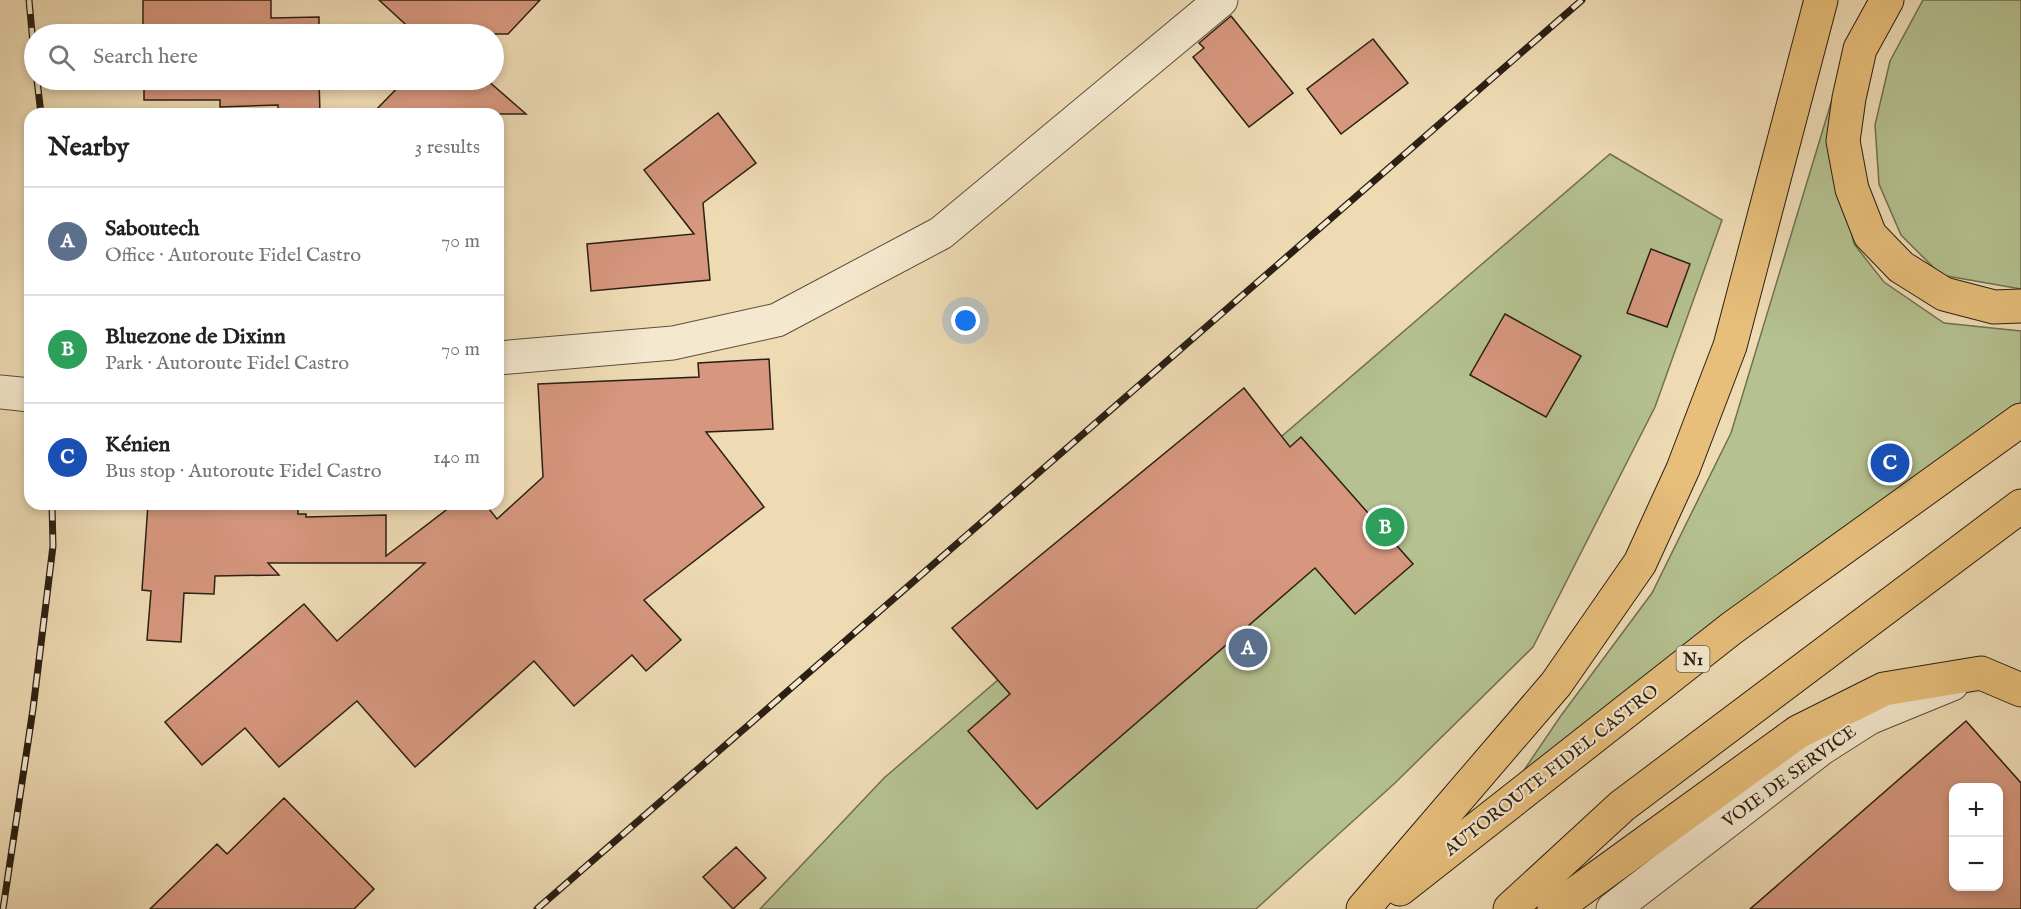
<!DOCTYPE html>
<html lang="en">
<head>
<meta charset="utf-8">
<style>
	:root { --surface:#fff; --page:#f6f6f6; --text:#222; --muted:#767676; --line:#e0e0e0; --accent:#db2777 }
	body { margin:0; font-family:"IM FELL English",serif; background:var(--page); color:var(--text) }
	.controls { position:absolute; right:18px; bottom:18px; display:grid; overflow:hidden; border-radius:12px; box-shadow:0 3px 9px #0003 }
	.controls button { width:54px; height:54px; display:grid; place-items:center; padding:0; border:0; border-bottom:2px solid var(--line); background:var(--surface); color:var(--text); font:30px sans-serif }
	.you { position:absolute; left:966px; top:321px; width:21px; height:21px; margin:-15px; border:4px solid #fff; border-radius:50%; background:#1a73e8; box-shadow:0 0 0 9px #1a73e833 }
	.badge { display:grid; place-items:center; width:39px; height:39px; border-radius:50%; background:var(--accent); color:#fff; font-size:20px; font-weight:700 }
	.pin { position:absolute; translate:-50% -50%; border:3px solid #fff; box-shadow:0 2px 6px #0006 }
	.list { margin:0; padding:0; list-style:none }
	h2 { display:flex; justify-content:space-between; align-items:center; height:78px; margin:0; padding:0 24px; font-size:26px }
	h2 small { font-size:20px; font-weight:400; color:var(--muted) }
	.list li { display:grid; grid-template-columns:39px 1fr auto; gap:18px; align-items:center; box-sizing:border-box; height:108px; padding:0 24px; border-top:2px solid var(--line) }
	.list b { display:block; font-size:22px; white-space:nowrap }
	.list p { margin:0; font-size:20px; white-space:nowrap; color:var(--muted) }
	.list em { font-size:20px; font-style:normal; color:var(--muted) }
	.icon { flex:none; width:33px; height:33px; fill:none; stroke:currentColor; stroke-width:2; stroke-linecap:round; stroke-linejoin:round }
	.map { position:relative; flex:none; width:2021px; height:909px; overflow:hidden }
	.search { position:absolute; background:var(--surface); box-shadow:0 3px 9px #0003; left:24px; top:24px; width:480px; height:66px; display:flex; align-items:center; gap:15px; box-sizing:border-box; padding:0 21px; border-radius:33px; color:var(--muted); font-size:22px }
	.panel { position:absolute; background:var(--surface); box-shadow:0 3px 9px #0003; left:24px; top:108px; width:480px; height:402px; border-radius:18px }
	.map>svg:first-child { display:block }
	.green { fill:#b5c190; stroke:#707052; stroke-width:1.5 }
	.building { fill:#d6977e; stroke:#2b1f14; stroke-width:1.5; fill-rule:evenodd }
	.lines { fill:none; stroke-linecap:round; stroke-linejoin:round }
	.street-casing { stroke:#5c4e3c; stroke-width:35 }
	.highway-casing { stroke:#2b1f14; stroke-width:35 }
	.street { stroke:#f4e8ce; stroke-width:33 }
	.highway { stroke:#e7be7a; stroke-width:33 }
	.rail-casing { stroke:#2b1f14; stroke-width:7 }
	.rail { stroke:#f4e8ce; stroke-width:4.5; stroke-dasharray:14; stroke-linecap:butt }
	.labels { text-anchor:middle; stroke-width:4.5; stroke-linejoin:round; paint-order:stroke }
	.shield { fill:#f4e8ce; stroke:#675b4c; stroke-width:1.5 }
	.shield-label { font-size:16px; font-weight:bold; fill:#2b1f14 }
	.street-label { font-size:18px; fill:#2b1f14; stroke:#f4e8ce }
</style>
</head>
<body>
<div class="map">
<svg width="2021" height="909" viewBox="0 0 2021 909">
	<rect width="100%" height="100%" fill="#eedbb4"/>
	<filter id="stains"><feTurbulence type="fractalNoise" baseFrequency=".00333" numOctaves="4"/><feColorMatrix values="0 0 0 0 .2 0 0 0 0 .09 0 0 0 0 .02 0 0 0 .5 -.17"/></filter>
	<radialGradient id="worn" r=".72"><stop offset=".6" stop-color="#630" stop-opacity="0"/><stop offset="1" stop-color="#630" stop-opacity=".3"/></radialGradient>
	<!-- green -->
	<path class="green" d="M1923 0H2021V289L1941 275 1901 235 1879 184 1875 125 1890 61Z
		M1834 93 1837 169 1854 244 1884 282 1944 323 2021 331V406L1518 779 1560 717 1652 593 1731 433Z
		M1610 154 1722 220 1655 407 1533 647 1395 783 1256 909H760L884 778Z"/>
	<!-- building -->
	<path class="building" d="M143 0H271V18L319 17V34H143Z
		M379 0H540L508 34H416Z
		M1231 16 1293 93 1249 127 1193 57 1204 48 1199 43Z
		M1373 39 1408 83 1341 134 1307 89Z
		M144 80H319L320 114H278V105L220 107V100H144Z
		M405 80H487L526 114H372Z
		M718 113 756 163 703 203 710 280 591 291 587 244 694 234 644 170Z
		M1651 249 1690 264 1667 327 1627 313Z
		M1505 314 1581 356 1546 417 1470 375Z
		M769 359 773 429 706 432 764 507 644 600 681 640 646 671 632 655 574 706 534 661 415 767 357 701 279 767 245 728 202 765 165 722 304 604 337 641 425 563H268L279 575 215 576 214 594 184 593 181 642 147 640 151 591 142 590 148 504H298V514H306V517L386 515V556L454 504H485L497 519 543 477 538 384 699 377 698 363Z
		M1244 388 1290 447 1301 437 1413 564 1355 614 1315 568 1037 809 968 731 1010 694 952 628Z
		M1966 721 2021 783V909H1750ZM1953 788H1998V886H1953Z
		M284 798 374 889 354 909H150L217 844 227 854Z
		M736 847 766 878 733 909 703 877Z"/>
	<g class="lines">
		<defs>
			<path id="street" d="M498 358 673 343 777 320 941 233 1221 0
				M0 392 30 395
				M1613 909 1822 748 1869 718 1952 684"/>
			<path id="highway" d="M1887 0 1860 49 1849 98 1843 141 1852 189 1870 235 1901 267 1944 294 1994 307 2021 306
				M1400 889 1732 628 2021 420
				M1363 909 1556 684 1640 563 1683 469 1730 346 1821 0
				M1510 909 1622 806 2021 506
				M1554 909 1798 732 1884 689 1981 673 2021 690"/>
		</defs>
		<!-- street casing -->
		<use href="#street" class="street-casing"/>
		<!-- highway casing -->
		<use href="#highway" class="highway-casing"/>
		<!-- street -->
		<use href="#street" class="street"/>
		<!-- highway -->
		<use href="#highway" class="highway"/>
		<defs>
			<path id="rail" d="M29 0 34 54
				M37 80 41 114
				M3 909 33 709 53 546 52 504
				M537 909 1582 0"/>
		</defs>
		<!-- rail casing -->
		<use href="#rail" class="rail-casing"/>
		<!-- rail -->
		<use href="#rail" class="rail"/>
	</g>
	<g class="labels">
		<!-- shield labels -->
		<rect class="shield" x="1676.5" y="646" width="33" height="26" rx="4.5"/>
		<g class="shield-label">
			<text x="1693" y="665">N1</text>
		</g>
		<!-- street labels -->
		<g class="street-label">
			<text transform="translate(1551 770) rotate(-38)" y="6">AUTOROUTE FIDEL CASTRO</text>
			<text transform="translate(1789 776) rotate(-36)" y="6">VOIE DE SERVICE</text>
		</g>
	</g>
	<rect width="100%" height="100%" filter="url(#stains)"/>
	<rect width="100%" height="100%" fill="url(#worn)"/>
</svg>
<div class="controls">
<button>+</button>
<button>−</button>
</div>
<div class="you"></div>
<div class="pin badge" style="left:1248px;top:648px;background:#5c6f8a">A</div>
<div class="pin badge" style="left:1385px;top:527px;background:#2e9e5b">B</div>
<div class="pin badge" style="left:1890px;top:463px;background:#1a4fb4">C</div>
<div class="search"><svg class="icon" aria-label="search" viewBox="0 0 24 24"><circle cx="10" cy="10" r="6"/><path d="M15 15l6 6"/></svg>Search here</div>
<section class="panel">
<h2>Nearby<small>3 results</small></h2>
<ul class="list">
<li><span class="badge" style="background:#5c6f8a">A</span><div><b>Saboutech</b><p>Office · Autoroute Fidel Castro</p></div><em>70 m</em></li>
<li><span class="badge" style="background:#2e9e5b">B</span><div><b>Bluezone de Dixinn</b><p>Park · Autoroute Fidel Castro</p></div><em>70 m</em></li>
<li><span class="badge" style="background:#1a4fb4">C</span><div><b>Kénien</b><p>Bus stop · Autoroute Fidel Castro</p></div><em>140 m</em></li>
</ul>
</section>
</div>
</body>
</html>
